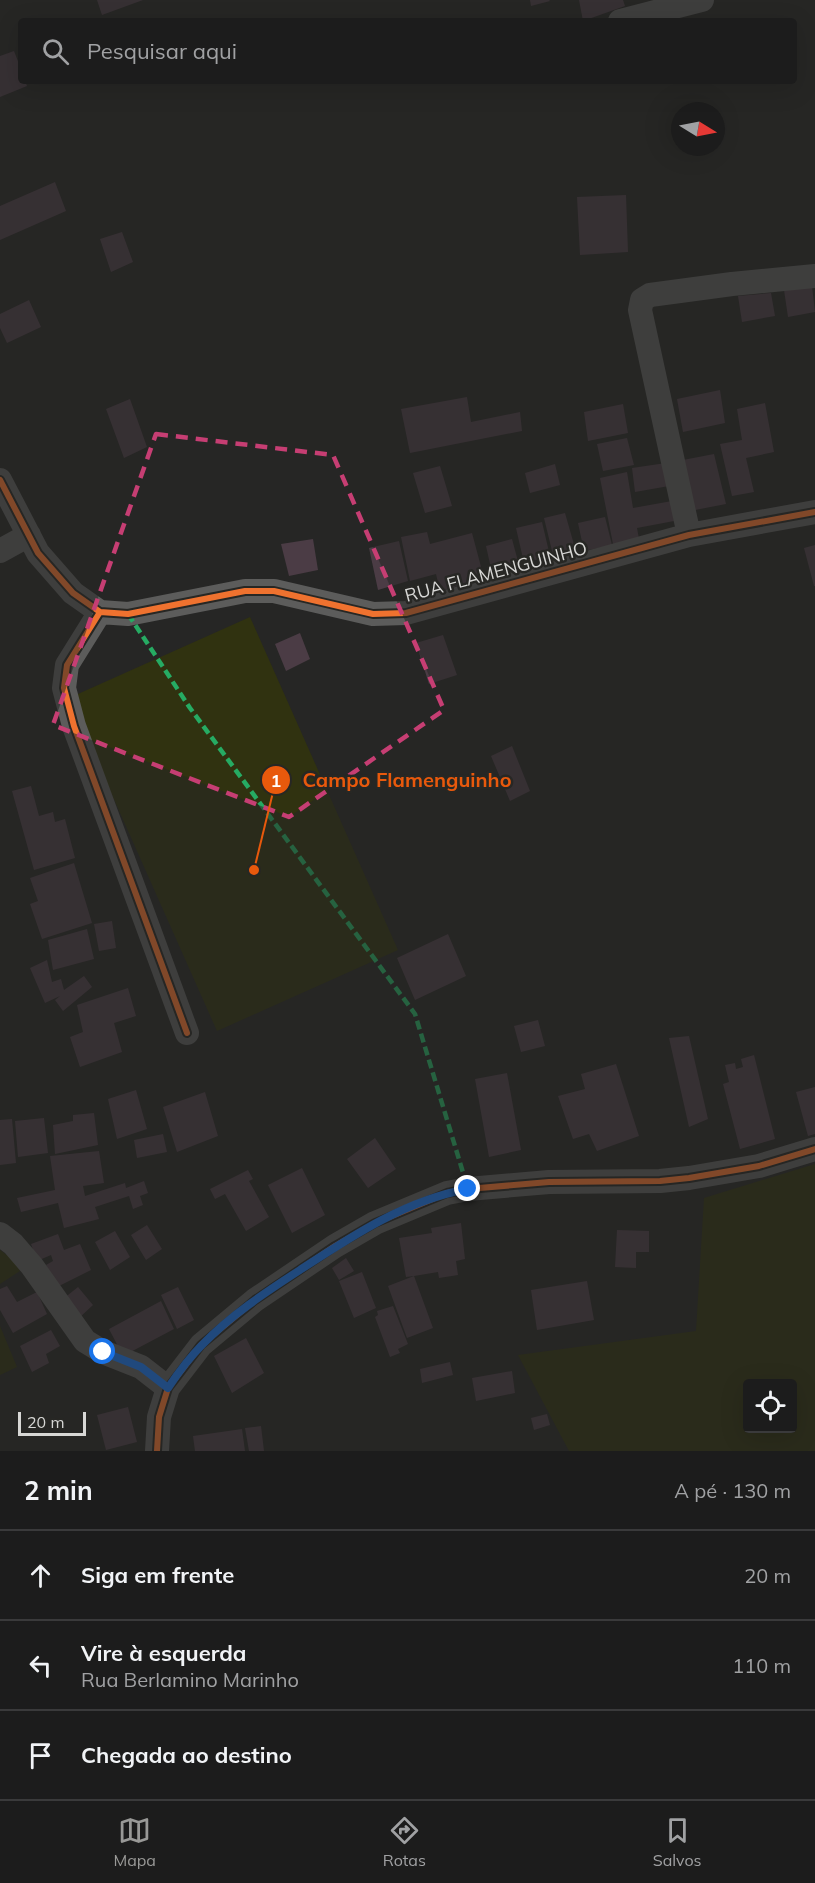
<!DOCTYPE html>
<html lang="pt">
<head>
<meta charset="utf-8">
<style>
	:root { --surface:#1c1c1c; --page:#292929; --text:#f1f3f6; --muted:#a0a1a3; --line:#3a3a3b; --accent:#999997 }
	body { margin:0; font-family:Mulish,sans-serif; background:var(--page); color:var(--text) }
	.controls { position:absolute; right:18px; bottom:18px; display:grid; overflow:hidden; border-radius:6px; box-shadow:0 6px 24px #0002 }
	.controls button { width:54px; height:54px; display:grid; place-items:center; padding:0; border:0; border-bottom:2px solid var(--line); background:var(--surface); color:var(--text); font:30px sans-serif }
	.compass { position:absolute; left:671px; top:102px; width:54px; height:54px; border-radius:50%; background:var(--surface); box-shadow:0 6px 24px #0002; rotate:100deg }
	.scale { position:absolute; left:18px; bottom:15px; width:68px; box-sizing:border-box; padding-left:6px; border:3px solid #d7d7d5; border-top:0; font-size:16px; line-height:21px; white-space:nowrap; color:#d7d7d5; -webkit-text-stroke:4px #272724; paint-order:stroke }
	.stop { position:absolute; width:18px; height:18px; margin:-14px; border:4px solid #1a73e8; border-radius:50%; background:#fff }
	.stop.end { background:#1a73e8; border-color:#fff; box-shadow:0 2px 6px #0008 }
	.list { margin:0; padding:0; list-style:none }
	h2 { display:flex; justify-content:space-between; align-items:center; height:78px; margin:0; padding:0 24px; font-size:26px }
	h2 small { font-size:20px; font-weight:400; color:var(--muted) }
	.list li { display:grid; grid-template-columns:39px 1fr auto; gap:18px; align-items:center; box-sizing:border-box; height:90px; padding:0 24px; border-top:2px solid var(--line) }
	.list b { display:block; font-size:22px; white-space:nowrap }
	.list p { margin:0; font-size:20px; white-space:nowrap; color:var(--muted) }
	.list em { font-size:20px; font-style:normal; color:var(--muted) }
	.icon { flex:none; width:33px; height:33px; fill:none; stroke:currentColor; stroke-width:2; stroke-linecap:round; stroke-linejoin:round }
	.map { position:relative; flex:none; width:815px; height:1451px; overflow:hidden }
	.search { position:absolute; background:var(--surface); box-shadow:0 6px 24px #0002; left:18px; right:18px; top:18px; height:66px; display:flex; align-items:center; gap:15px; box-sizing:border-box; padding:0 21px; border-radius:6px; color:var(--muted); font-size:22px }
	.sheet { height:348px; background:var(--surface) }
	nav { display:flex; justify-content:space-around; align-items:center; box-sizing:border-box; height:84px; border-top:2px solid var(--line); background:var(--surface); font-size:16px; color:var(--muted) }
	nav a { display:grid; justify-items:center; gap:3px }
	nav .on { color:var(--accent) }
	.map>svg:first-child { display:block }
	.green { fill:#303210; fill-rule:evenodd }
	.building { fill:#4b3c45 }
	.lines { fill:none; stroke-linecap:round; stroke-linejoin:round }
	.minor { stroke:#5c5c5b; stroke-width:24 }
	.quiet { stroke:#26ab63; stroke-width:4.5; stroke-dasharray:9 4.5; stroke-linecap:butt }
	.cycleway-casing { stroke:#272724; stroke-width:10 }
	.cycleway { stroke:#ef722f; stroke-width:6 }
	.route { stroke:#1a73e8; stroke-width:8 }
	.marked { fill:none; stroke:#c63e73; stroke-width:4.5; stroke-dasharray:12 8; stroke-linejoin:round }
	.labels { text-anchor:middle; stroke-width:5; stroke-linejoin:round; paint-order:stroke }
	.street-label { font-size:18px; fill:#d7d7d5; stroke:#272724 }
	.leader { fill:none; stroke:#e8590c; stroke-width:2 }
	.callout-dot { fill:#e8590c; stroke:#272724; stroke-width:2 }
	.mark-label { font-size:18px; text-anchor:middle; font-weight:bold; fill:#fff }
	.callout-label { font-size:20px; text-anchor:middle; font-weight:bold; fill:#e8590c; stroke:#272724; stroke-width:5; stroke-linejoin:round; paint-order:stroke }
</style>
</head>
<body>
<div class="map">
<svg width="815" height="1451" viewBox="0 0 815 1451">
	<rect width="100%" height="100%" fill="#262625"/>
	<!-- green -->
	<path class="green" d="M250 617 398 950 217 1031 69 698Z
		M815 1164V1451H569L518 1355 696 1331 704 1198ZM748 1384H792V1428H748Z
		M0 1250 12 1259 20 1271 0 1284Z
		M0 1326 17 1367 0 1375Z"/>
	<!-- building -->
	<path class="building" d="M97 0H143L102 15Z
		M530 0H549L550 1 531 6Z
		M579 0H623L625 6 583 21Z
		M14 51 21 69V81H25L27 86 0 97V56Z
		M55 182 66 211 0 240V206Z
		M626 195 628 252 580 255 577 197Z
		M122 232 133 262 111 272 100 239Z
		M812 286 815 312 788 317 784 290Z
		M771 293 775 316 742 322 738 296Z
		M29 300 41 327 7 343 0 328V314Z
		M720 390 725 423 683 432 677 399Z
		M467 397 471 422 520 412 522 431 410 453 401 409Z
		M130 399 147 447 124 458 106 409Z
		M765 403 774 452 746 458 754 492 732 496 720 444 742 440 737 409Z
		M623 404 628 433 588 441 584 412Z
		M627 438 634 465 603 471 597 444Z
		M714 454 726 504 695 510 683 460Z
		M666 463 669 486 635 492 632 468Z
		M555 464 560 485 530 493 525 473Z
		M440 466 452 506 425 513 413 473Z
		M627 472 633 508 672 501 674 521 637 528 639 539 613 544 600 478Z
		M565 513 575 548 553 555 544 518Z
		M605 517 612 545 584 551 578 523Z
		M542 522 550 556 524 563 516 528Z
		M427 532 430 544 472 533 484 578 440 591 436 574 410 581 401 537Z
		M313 539 318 570 289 576 281 544Z
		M512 539 519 565 492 573 486 546Z
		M399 541 408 581 378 590 369 548Z
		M815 545V586H814L804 548Z
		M300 633 310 659 286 671 275 644Z
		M443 635 457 675 429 684 416 643Z
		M512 746 530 791 510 801 491 756Z
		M31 786 39 816 53 812 55 822 65 819 75 858 34 870 12 791Z
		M74 863 92 923 42 939 30 904 38 901 30 878Z
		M112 921 116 948 99 951 94 924Z
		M87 929 94 959 53 970 48 940Z
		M448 934 466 976 415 1000 397 958Z
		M47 960 52 982 61 979 64 990 84 976 92 987 63 1011 55 1000 60 996 45 1003 30 968Z
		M128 988 136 1016 114 1023 122 1052 80 1067 70 1037 83 1032 77 1005Z
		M538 1020 545 1046 521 1052 514 1026Z
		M689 1036 708 1119 689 1127 669 1038Z
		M754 1055 775 1139 740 1149 723 1084 729 1082 725 1065 735 1063 736 1069 743 1067 741 1059Z
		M616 1064 639 1136 597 1151 589 1134 573 1139 558 1096 585 1089 581 1074Z
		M507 1073 521 1150 489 1157 475 1079Z
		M815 1087V1134L808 1136 796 1092Z
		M136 1090 147 1129 117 1139 108 1099Z
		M205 1092 218 1136 177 1152 163 1107Z
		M94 1113 98 1145 55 1154 53 1125 73 1121V1115Z
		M44 1118 48 1153 18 1157 15 1121Z
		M12 1119 16 1163 0 1165V1120Z
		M163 1134 167 1152 137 1158 134 1140Z
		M375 1138 396 1169 368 1188 347 1159Z
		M99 1151 104 1183 83 1186 85 1196 125 1183 126 1188 144 1181 148 1193 140 1196 143 1205 133 1209 129 1196 95 1207 99 1219 64 1228 58 1203 21 1212 17 1198 55 1190 50 1156Z
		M302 1168 325 1215 292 1233 268 1185Z
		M248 1170 253 1179 249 1181 269 1217 246 1231 225 1194 215 1199 210 1189Z
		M461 1223 465 1259 456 1261 458 1275 439 1278 438 1272 414 1276 433 1328 407 1338 388 1286 414 1276 406 1277 399 1238 432 1233 431 1228Z
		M147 1225 162 1249 146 1260 131 1235Z
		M617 1230 649 1231V1252H636V1268L615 1267Z
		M115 1231 130 1257 110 1270 95 1242Z
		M58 1234 64 1250 80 1244 91 1270 57 1287 46 1265 53 1261 51 1255 37 1261 31 1244Z
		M346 1258 354 1271 339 1280 332 1268Z
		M362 1272 376 1308 354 1318 339 1281Z
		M587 1281 594 1320 537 1330 531 1290Z
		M7 1286 17 1302 37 1292 47 1314 13 1333 0 1310V1289Z
		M78 1287 93 1305 79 1318 63 1299Z
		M178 1287 194 1320 177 1329 161 1295Z
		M161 1301 174 1329 123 1356 109 1329Z
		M393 1306 408 1344 398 1349 400 1353 390 1357 375 1317 378 1315 377 1311Z
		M51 1330 60 1346 46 1354 49 1363 32 1372 20 1346Z
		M246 1338 264 1373 232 1393 214 1356Z
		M450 1362 453 1375 422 1383 420 1369Z
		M512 1371 515 1393 476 1401 472 1378Z
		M128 1407 137 1442 106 1450 97 1415Z
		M547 1414 550 1425 534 1430 531 1418Z
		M261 1426 264 1451H249L245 1428Z
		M242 1429 245 1451H195L193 1436Z"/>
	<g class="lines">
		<!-- minor -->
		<path class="minor" d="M620 21 702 0
			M0 480 38 553 73 593 100 612 128 614 245 591H274L373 614 406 613 689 535 815 512
			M689 535 640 310 642 300 650 295 732 284 815 276
			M0 551 29 535
			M100 612 67 665 64 688 74 726 187 1033
			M0 1234 13 1244 32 1266 85 1341 103 1352 141 1367 168 1388
			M157 1451 159 1417 168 1388 201 1345 255 1300 335 1246 375 1223 447 1193 468 1189 549 1182 660 1181 689 1178 759 1166 815 1149"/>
		<!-- quiet -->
		<path class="quiet" d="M128 614 190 708 415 1014 468 1189"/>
		<defs>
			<path id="cycleway" d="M0 480 38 553 73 593 100 612 128 614 245 591H274L373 614 406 613 689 535 815 512
				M100 612 67 665 64 688 74 726 187 1033
				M157 1451 159 1417 168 1388 201 1345 255 1300 335 1246 375 1223 447 1193 468 1189 549 1182 660 1181 689 1178 759 1166 815 1149"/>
		</defs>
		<!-- cycleway casing -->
		<use href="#cycleway" class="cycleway-casing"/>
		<!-- cycleway -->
		<use href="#cycleway" class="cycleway"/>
	</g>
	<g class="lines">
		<!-- route -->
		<path class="route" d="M103 1352 141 1367 168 1388C178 1373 189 1358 202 1345 231 1315 266 1292 300 1270 352 1236 406 1200 468 1189"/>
	</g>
	<!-- marked area -->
	<path d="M0 0H815V1451H0ZM156 434 333 455 444 710 289 817 53 725Z" fill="#262625" fill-opacity=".55" fill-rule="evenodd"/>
	<path class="marked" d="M156 434 333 455 444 710 289 817 53 725Z"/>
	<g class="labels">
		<!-- street labels -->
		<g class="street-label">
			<text transform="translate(496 572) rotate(-15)" y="6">RUA FLAMENGUINHO</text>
		</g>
	</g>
	<!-- callouts -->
	<path class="leader" d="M254 870L276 780"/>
	<g class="callout-dot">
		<circle cx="254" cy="870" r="6"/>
		<circle cx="276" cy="780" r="15"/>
	</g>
	<g class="mark-label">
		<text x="276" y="787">1</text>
	</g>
	<g class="callout-label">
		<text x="407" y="787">Campo Flamenguinho</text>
	</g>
</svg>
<div class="controls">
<button><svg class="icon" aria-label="locate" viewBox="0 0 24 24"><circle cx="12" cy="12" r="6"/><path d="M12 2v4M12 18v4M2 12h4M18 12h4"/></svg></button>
</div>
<svg class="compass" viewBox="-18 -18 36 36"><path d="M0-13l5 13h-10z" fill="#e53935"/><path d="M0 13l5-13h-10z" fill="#a0a1a3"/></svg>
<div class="scale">20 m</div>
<div class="stop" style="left:103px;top:1352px"></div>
<div class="stop end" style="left:468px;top:1189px"></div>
<div class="search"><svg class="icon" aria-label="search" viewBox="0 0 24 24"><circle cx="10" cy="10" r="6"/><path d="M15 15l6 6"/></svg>Pesquisar aqui</div>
</div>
<section class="sheet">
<h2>2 min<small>A pé · 130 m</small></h2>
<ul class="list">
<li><svg class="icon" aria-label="ahead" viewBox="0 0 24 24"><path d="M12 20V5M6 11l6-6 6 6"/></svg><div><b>Siga em frente</b></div><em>20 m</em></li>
<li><svg class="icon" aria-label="left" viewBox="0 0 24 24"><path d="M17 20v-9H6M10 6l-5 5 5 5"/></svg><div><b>Vire à esquerda</b><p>Rua Berlamino Marinho</p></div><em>110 m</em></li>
<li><svg class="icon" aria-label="arrive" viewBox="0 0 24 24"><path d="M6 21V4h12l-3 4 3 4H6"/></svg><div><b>Chegada ao destino</b></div></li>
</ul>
</section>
<nav>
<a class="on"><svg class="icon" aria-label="map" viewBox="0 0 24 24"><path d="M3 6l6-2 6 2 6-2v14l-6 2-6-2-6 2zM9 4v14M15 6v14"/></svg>Mapa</a>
<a><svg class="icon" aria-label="directions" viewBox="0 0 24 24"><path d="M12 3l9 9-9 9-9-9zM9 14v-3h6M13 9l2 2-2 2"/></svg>Rotas</a>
<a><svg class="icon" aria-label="saved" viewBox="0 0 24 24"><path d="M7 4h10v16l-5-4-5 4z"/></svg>Salvos</a>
</nav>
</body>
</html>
